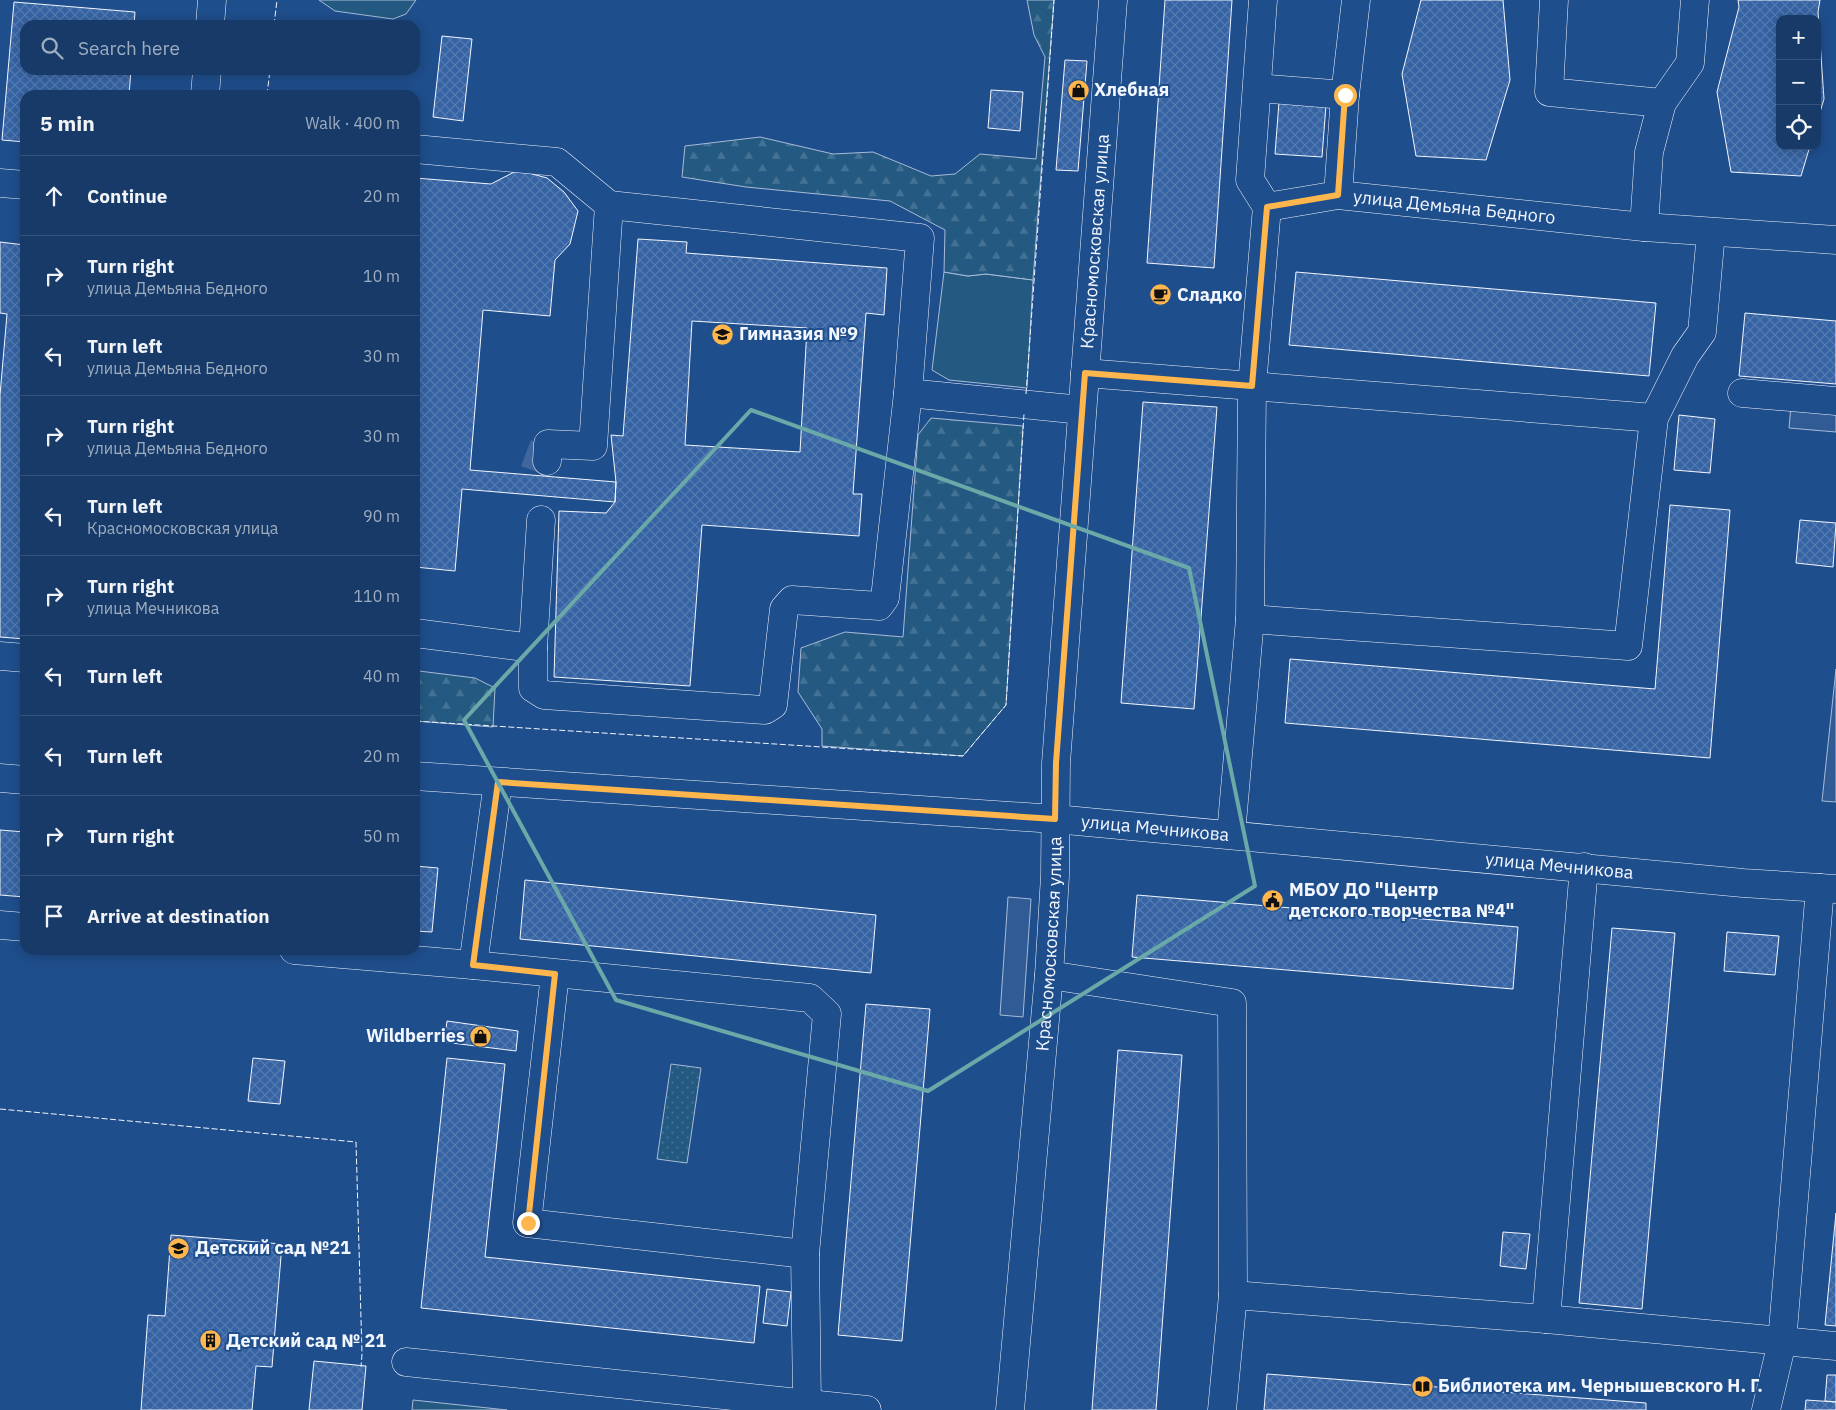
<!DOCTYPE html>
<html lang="en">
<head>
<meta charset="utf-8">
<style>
	:root { --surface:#173a69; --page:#20416f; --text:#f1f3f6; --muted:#9eadc0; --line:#36547d }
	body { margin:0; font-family:"IBM Plex Sans",sans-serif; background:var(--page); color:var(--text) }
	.controls { position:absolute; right:15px; top:15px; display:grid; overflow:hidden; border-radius:10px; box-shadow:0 2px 12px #0003 }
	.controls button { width:45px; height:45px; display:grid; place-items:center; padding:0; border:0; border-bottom:1px solid var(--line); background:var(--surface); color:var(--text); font:25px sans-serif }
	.stop { position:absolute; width:15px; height:15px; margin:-11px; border:4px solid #ffb74d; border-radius:50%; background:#fff }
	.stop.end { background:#ffb74d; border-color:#fff; box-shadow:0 1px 5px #0008 }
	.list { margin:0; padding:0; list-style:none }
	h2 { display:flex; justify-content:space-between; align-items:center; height:65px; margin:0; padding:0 20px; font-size:21px }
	h2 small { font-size:16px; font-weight:400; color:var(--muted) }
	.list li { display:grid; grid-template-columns:32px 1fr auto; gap:15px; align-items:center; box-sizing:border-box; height:80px; padding:0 20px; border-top:1px solid var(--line) }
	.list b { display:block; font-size:19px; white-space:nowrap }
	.list p { margin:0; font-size:16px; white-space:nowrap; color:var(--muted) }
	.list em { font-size:16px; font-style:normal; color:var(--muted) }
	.icon { flex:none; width:28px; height:28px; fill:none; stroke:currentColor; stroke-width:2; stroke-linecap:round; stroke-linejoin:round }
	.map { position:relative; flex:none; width:1836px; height:1410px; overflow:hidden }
	.search { position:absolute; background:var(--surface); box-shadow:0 2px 12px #0003; left:20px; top:20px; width:400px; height:55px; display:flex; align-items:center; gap:12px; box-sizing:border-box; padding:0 18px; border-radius:15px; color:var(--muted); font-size:19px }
	.panel { position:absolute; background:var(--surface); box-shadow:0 2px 12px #0003; left:20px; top:90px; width:400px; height:865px; border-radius:15px }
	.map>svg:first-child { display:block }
	.grass { fill:#245a82; stroke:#a8bbd7 }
	.forest { fill:url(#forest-firs); stroke:#a8bbd7 }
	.park { fill:url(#park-dots); stroke:#a8bbd7 }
	.parking { fill:#305b95; stroke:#a8bbd7 }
	.building { fill:url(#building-cross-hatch); stroke:#f2f6ff; fill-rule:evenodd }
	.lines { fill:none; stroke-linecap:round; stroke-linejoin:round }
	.minor-tunnel { stroke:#3f679d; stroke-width:28; stroke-dasharray:28 14; stroke-linecap:butt }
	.minor-casing { stroke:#f2f6ff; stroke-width:29 }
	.minor { stroke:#1f4e8c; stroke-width:28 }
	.fence { stroke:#f2f6ff; stroke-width:1; stroke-dasharray:6 2.5; stroke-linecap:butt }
	.route { stroke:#ffb74d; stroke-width:6 }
	.marked { fill:none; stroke:#6aa9a8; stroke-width:4; stroke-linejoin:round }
	.labels { text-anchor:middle; stroke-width:4; stroke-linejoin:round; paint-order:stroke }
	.poi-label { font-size:18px; font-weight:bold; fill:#f2f6ff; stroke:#1f4e8c; text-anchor:start }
	.street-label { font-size:18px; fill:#f2f6ff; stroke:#1f4e8c }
</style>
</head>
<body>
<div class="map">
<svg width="1836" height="1410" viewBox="0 0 1836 1410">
	<defs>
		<pattern id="forest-firs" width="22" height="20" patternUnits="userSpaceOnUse" patternTransform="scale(1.25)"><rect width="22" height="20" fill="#245a82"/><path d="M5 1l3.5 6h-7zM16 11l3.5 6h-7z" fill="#447295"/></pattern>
		<pattern id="park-dots" width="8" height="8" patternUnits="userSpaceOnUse" patternTransform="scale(1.25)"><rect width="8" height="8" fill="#245a82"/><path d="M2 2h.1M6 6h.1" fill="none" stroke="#447295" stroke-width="1.8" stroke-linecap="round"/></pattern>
		<pattern id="building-cross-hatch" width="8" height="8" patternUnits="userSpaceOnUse" patternTransform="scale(1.25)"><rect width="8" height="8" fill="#3563a3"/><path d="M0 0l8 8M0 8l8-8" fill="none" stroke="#537ab1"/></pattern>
	</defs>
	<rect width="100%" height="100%" fill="#1f4e8c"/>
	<!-- grass -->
	<path class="grass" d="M319 0H416L406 14 393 19 335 11Z
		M944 272 968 276 986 274 1033 280 1027 388 949 380 932 370Z
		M413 1400 507 1410H412Z"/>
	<!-- forest -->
	<path class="forest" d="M1027 0H1054L1033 280 986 274 968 276 944 272 945 230 890 201 746 187 682 177 685 146 760 137 833 154 873 152 931 176 955 174 980 154 1036 159 1045 57 1034 35Z
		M931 418 1023 426 1006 705 963 756 822 746V729L798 692 801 648 845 632 903 637 918 435Z
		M419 671 475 678 495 688 493 727 415 721V673Z"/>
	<!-- park -->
	<path class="park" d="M671 1064 701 1068 687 1163 657 1159Z"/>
	<!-- parking -->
	<path class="parking" d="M1791 406 1836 410V432L1789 428Z
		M1836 669V802L1822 801Z
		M1008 897 1031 899 1023 1017 1000 1015Z"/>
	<!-- building -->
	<path class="building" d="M1165 0H1232L1214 268 1147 263Z
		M1421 0H1503L1510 80 1486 160 1416 156 1402 74Z
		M1738 0H1820L1818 12 1824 99 1817 122V19H1780V146H1810L1801 176 1731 172 1717 92 1739 7Z
		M14 2 135 12 134 25H25V70H131L129 95H25V142L2 140Z
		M442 36 472 39 463 121 433 117Z
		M1065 60 1087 61 1078 171 1056 170Z
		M991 90 1023 92 1020 131 988 128Z
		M1279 102 1326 105 1322 157 1275 154Z
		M518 170 547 178 564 192 578 211 570 244 555 260 550 316 483 310 470 470 616 482 615 502 462 489 455 571 415 567V178L491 184Z
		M638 239 687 242 686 253 887 268 884 315 866 313 853 494H862L859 536 702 525 690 686 554 677 559 511 606 513 615 502 616 482 611 435 623 436ZM692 321 807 328 800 452 685 445Z
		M0 242 25 245V639L0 637V395L7 314 0 313Z
		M1296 272 1656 303 1649 376 1289 345Z
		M1745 313 1836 321V384L1739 376Z
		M1143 402 1217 407 1194 709 1121 703Z
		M1679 415 1715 419 1710 473 1674 470Z
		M1670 505 1730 510 1710 758 1285 723 1290 659 1655 689Z
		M1800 520 1836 523 1833 567 1796 563Z
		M0 830 25 832V897L0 895Z
		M415 866 438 868 432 932 415 931Z
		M525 880 876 915 871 973 520 939Z
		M1137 895 1518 927 1513 989 1132 957Z
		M1612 928 1675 933 1642 1309 1579 1303Z
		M1727 932 1779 936 1775 975 1724 971Z
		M866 1004 930 1009 902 1341 838 1335Z
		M447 1021 518 1031 516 1051 444 1042Z
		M1118 1050 1182 1055 1156 1410H1092Z
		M253 1058 285 1061 280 1104 248 1101Z
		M447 1058 505 1064 485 1257 760 1286 754 1343 421 1308Z
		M1836 1213V1326L1825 1325Z
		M1503 1232 1530 1234 1526 1269 1500 1266Z
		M171 1235 282 1244 272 1367 256 1366 252 1410H141L148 1315 165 1316Z
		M767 1289 791 1292 787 1326 763 1323Z
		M314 1361 366 1366 362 1410H309Z
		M1267 1374 1646 1403V1410H1264Z
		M1827 1375H1836V1402L1825 1401Z
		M1806 1400 1836 1402V1410H1805Z"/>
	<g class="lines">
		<!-- minor-tunnel -->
		<path class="minor-tunnel" d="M526 453 547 461"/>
		<defs>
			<g id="minor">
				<path d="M1263 0 1250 180 1267 207"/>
				<path d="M1554 0 1549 92 1662 103"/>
				<path d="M210 25 212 0"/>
				<path d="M1257 88 1345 95"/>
				<path d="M205 95 207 70"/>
				<path d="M415 149 557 162 609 205 593 446 548 444 547 461"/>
				<path d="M0 183 25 185"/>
				<path d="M1338 195 1345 95 1356 0"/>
				<path id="s1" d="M1267 207 1338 195 1644 227 1836 240"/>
				<path d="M1644 227 1649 152 1662 103 1690 63 1695 0"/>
				<path d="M1085 373 1252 386 1267 207"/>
				<path d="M908 393 1082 410"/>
				<path d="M1742 393 1836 401"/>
				<path d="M1250 619 1628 646 1654 418"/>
				<path d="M415 633 533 648V688L544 695 765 710 773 705 784 609 792 600 879 606 885 598 908 393 920 238 609 205"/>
				<path d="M533 648 541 520"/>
				<path d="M0 656 25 658"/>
				<path id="s2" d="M415 776 1055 819 1743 883 1836 889"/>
				<path d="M0 778 25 780"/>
				<path d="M1231 834 1250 619 1252 386 1654 418 1685 356 1702 332 1711 233"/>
				<path d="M0 925 25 927"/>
				<path d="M294 950 473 965 810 998 827 1014 805 1254 807 1403"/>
				<path d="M473 965 498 782"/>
				<path d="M555 974 527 1223 805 1254"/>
				<path d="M1049 975 1232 1003 1233 1295"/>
				<path d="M1546 1319 1584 867"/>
				<path d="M406 1362 867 1410"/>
				<path id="s3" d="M1010 1410 1049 975 1055 876 1056 763 1113 0"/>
				<path d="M1222 1410 1233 1295 1546 1319 1836 1346"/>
				<path d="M1766 1410 1782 1342 1820 888"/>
			</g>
		</defs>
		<!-- minor casing -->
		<use href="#minor" class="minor-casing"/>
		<!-- minor -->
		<use href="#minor" class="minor"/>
		<!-- fence -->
		<path class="fence" d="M274 25 277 0
			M267 95 270 70
			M1026 394 1054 0
			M415 721 963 756 1006 705 1024 414
			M0 1109 356 1142 362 1354 361 1367"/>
	</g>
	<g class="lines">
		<!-- route -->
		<path class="route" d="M528 1223 555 974 473 965 498 782 1055 819 1056 763 1085 373 1252 386 1267 207 1338 195 1345 95"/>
	</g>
	<!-- marked area -->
	<path class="marked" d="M751 410 1189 568 1255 886 928 1091 616 1000 464 720Z"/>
	<!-- icons -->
	<defs>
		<symbol id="shop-disc" viewBox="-11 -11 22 22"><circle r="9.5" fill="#ffb74d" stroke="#1f4e8c"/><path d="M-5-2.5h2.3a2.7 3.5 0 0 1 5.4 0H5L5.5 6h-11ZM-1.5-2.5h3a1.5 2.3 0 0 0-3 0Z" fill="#111"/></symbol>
		<symbol id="cafe-disc" viewBox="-11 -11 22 22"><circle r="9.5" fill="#ffb74d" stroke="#1f4e8c"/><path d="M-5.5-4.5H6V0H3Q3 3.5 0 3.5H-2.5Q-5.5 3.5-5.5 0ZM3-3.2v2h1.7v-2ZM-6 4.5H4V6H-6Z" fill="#111"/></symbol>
		<symbol id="school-disc" viewBox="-11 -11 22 22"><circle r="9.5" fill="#ffb74d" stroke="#1f4e8c"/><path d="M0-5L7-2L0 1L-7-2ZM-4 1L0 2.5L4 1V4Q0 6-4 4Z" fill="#111"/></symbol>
		<symbol id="civic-disc" viewBox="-11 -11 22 22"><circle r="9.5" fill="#ffb74d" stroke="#1f4e8c"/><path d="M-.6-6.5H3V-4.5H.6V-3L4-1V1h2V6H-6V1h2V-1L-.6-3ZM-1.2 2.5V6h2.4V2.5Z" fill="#111"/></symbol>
		<symbol id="building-disc" viewBox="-11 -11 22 22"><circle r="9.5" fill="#ffb74d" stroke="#1f4e8c"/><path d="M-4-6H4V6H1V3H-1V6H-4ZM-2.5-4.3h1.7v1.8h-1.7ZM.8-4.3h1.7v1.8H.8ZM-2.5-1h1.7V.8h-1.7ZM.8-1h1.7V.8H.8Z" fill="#111"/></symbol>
		<symbol id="library-disc" viewBox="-11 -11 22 22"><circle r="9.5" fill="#ffb74d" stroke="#1f4e8c"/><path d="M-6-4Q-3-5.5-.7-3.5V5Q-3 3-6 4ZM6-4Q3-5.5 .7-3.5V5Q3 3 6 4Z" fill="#111"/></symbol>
	</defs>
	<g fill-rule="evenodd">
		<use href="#shop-disc" x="1066" y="78" width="25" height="25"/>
		<use href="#cafe-disc" x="1148" y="282" width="25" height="25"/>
		<use href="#school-disc" x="710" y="322" width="25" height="25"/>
		<use href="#civic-disc" x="1260" y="888" width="25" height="25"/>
		<use href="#shop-disc" x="468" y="1024" width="25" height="25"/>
		<use href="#school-disc" x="166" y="1236" width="25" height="25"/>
		<use href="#building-disc" x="198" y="1328" width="25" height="25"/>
		<use href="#library-disc" x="1410" y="1374" width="25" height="25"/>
	</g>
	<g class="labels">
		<!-- poi labels -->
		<g class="poi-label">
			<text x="1094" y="96">Хлебная</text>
			<text x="1177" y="301">Сладко</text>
			<text x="739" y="340">Гимназия №9</text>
			<text x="1289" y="896">МБОУ ДО "Центр<tspan x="1289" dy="21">детского творчества №4"</tspan></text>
			<text x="465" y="1042" text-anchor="end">Wildberries</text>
			<text x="195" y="1254">Детский сад №21</text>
			<text x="226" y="1347">Детский сад № 21</text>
			<text x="1438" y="1392">Библиотека им. Чернышевского Н. Г.</text>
		</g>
		<!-- street labels -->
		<g class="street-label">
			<text dy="6" stroke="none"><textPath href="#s1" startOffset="189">улица Демьяна Бедного</textPath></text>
			<text dy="6" stroke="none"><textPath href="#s3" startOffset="1172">Красномосковская улица</textPath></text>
			<text dy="6" stroke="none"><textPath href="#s2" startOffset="742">улица Мечникова</textPath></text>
			<text dy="6" stroke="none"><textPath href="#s2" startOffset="1148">улица Мечникова</textPath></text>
			<text dy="6" stroke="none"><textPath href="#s3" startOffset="468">Красномосковская улица</textPath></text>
		</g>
	</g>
</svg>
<div class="controls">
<button>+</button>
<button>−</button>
<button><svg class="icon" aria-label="locate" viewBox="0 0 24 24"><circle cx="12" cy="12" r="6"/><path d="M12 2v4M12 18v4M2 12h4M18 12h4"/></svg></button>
</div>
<div class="stop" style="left:1345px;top:95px"></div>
<div class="stop end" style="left:528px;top:1223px"></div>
<div class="search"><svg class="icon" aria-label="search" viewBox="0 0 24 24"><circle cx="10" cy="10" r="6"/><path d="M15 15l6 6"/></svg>Search here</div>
<section class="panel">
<h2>5 min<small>Walk · 400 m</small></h2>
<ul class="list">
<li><svg class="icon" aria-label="ahead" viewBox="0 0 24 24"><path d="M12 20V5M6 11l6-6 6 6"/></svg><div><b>Continue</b></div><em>20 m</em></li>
<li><svg class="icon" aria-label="right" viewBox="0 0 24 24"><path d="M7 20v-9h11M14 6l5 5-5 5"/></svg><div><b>Turn right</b><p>улица Демьяна Бедного</p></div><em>10 m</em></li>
<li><svg class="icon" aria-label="left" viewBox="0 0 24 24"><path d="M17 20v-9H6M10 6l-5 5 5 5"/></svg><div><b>Turn left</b><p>улица Демьяна Бедного</p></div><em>30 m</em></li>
<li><svg class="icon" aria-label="right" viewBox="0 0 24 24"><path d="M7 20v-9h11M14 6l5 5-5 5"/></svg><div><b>Turn right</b><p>улица Демьяна Бедного</p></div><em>30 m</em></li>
<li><svg class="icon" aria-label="left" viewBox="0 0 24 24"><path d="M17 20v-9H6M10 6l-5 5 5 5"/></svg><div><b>Turn left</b><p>Красномосковская улица</p></div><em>90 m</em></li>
<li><svg class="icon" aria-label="right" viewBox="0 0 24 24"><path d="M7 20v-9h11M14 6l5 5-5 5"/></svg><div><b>Turn right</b><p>улица Мечникова</p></div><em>110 m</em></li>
<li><svg class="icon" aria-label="left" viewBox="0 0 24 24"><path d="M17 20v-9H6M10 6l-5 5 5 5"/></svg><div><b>Turn left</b></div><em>40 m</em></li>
<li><svg class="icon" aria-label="left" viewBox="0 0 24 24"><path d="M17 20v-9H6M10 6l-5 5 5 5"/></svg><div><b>Turn left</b></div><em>20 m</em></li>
<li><svg class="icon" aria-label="right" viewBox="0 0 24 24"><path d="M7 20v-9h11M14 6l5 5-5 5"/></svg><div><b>Turn right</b></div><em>50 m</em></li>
<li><svg class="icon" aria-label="arrive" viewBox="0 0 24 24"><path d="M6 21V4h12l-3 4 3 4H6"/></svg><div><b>Arrive at destination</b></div></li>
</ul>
</section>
</div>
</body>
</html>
